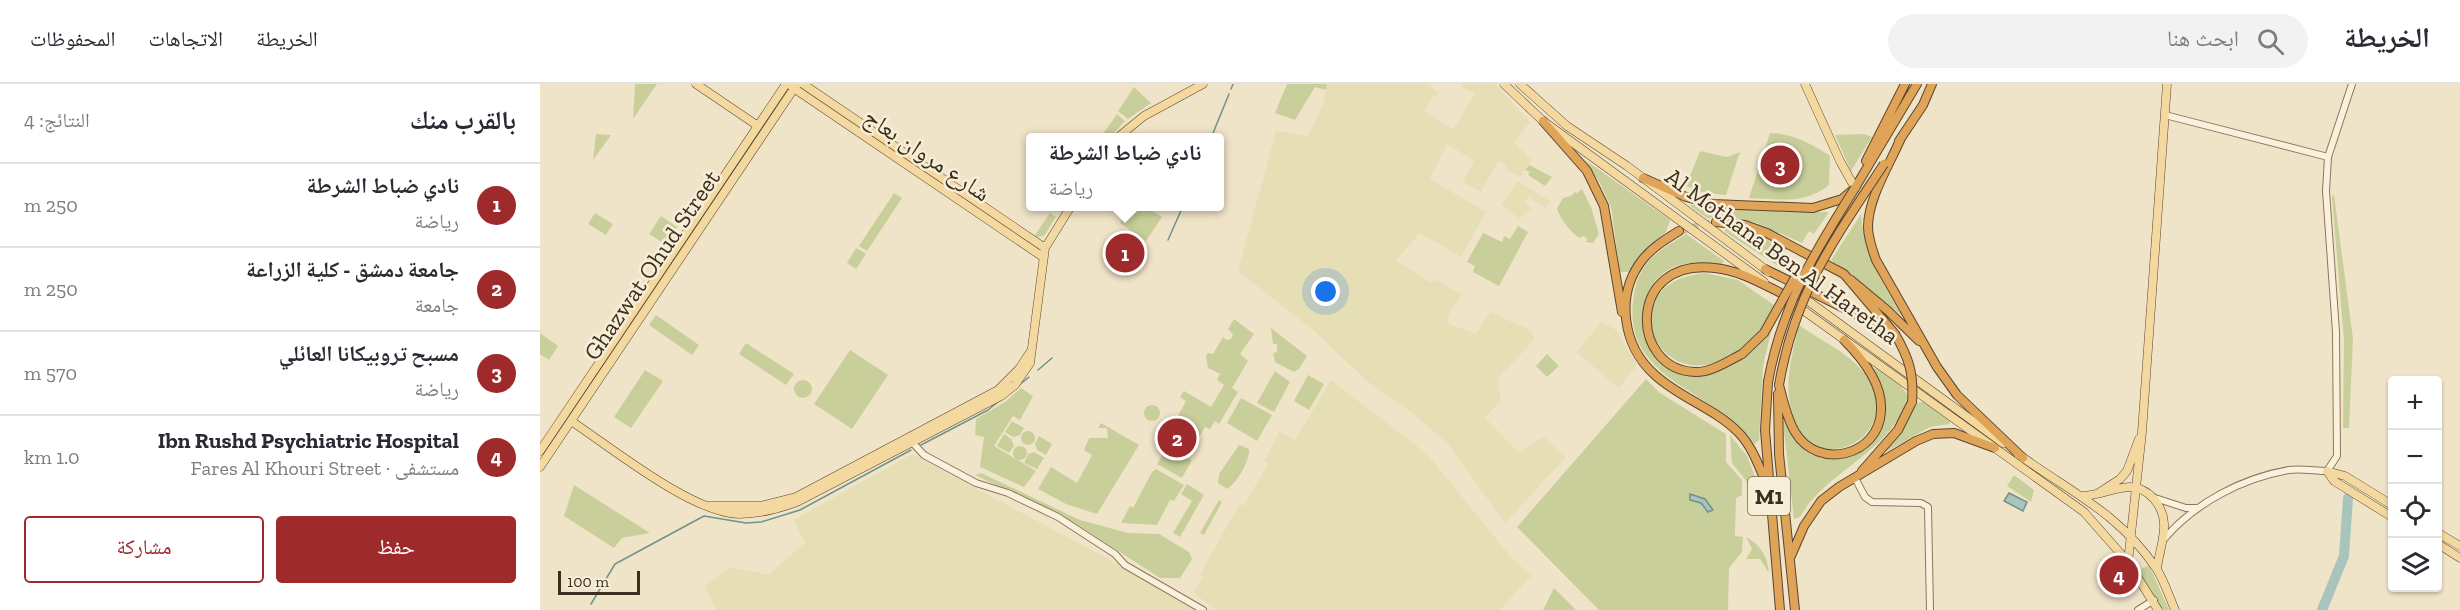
<!DOCTYPE html>
<html lang="ar">
<head>
<meta charset="utf-8">
<style>
	:root { --surface:#fff; --page:#f2f2f3; --text:#2b2b33; --muted:#7c7c81; --line:#e1e1e2; --accent:#9e2a2b }
	body { margin:0; font-family:"Zilla Slab","Noto Naskh Arabic",serif; background:var(--page); color:var(--text); direction:rtl }
	.controls { position:absolute; right:18px; bottom:18px; display:grid; overflow:hidden; border-radius:6px; box-shadow:0 2px 4px #0004 }
	.controls button { width:54px; height:54px; display:grid; place-items:center; padding:0; border:0; border-bottom:2px solid var(--line); background:var(--surface); color:var(--text); font:30px sans-serif }
	.scale { position:absolute; left:18px; bottom:15px; width:82px; box-sizing:border-box; padding-left:6px; border:3px solid #3d2e20; border-top:0; font-size:16px; line-height:21px; white-space:nowrap; color:#3d2e20; -webkit-text-stroke:4px #f7eed8; paint-order:stroke }
	.you { position:absolute; left:786px; top:208px; width:21px; height:21px; margin:-15px; border:4px solid #fff; border-radius:50%; background:#1a73e8; box-shadow:0 0 0 9px #1a73e833 }
	.badge { display:grid; place-items:center; width:39px; height:39px; border-radius:50%; background:var(--accent); color:#fff; font-size:20px; font-weight:700 }
	.pin { position:absolute; translate:-50% -50%; border:3px solid #fff; box-shadow:0 2px 6px #0006 }
	.popup { position:absolute; left:486px; top:49px; width:198px; height:78px; box-sizing:border-box; display:grid; place-content:center; border-radius:6px; background:var(--surface); filter:drop-shadow(0 2px 4px #0005); font-size:20px; white-space:nowrap; color:var(--muted) }
	.popup b { font-size:22px; color:var(--text) }
	.popup::after { content:''; position:absolute; left:50%; top:100%; margin-left:-12px; border:12px solid transparent; border-top-color:var(--surface) }
	.list { margin:0; padding:0; list-style:none }
	h2 { display:flex; justify-content:space-between; align-items:center; height:78px; margin:0; padding:0 24px; font-size:26px }
	h2 small { font-size:20px; font-weight:400; color:var(--muted) }
	.list li { display:grid; grid-template-columns:39px 1fr auto; gap:18px; align-items:center; box-sizing:border-box; height:84px; padding:0 24px; border-top:2px solid var(--line) }
	.list b { display:block; font-size:22px; white-space:nowrap }
	.list p { margin:0; font-size:20px; white-space:nowrap; color:var(--muted) }
	.list em { font-size:20px; font-style:normal; color:var(--muted) }
	.actions { display:flex; gap:12px; padding:18px 24px }
	.actions a { flex:1; padding:14px 0; border:2px solid var(--accent); border-radius:6px; text-align:center; font-size:21px; color:var(--accent) }
	.actions .main { background:var(--accent); color:#fff }
	.icon { flex:none; width:33px; height:33px; fill:none; stroke:currentColor; stroke-width:2; stroke-linecap:round; stroke-linejoin:round }
	.map { position:relative; flex:none; width:1920px; height:526px; overflow:hidden; direction:ltr }
	header { display:flex; align-items:center; gap:36px; box-sizing:border-box; height:84px; padding:0 30px; background:var(--surface); border-bottom:2px solid var(--line) }
	header strong { font-size:28px }
	nav { display:flex; gap:33px; margin-inline-start:auto; font-size:21px }
	.search { width:420px; height:54px; background:var(--page); display:flex; align-items:center; gap:15px; box-sizing:border-box; padding:0 21px; border-radius:33px; color:var(--muted); font-size:22px }
	main { display:flex }
	aside { flex:1; background:var(--surface) }
	.map>svg:first-child { display:block }
	.farmland { fill:#e6deb5 }
	.green { fill:#c9cf9b }
	.water { fill:#a9c4bc; stroke:#6f938a; stroke-width:1.5 }
	.lines { fill:none; stroke-linecap:round; stroke-linejoin:round }
	.stream { stroke:#6f938a; stroke-width:1.5 }
	.river { stroke:#a9c4bc; stroke-width:10 }
	.highway-tunnel { stroke:#ccc0a6; stroke-width:8; stroke-dasharray:8 4; stroke-linecap:butt }
	.minor-casing { stroke:#8d765c; stroke-width:8 }
	.major-casing { stroke:#5b4430; stroke-width:9 }
	.highway-casing { stroke:#5b4430; stroke-width:10 }
	.minor { stroke:#faf1dc; stroke-width:6 }
	.major { stroke:#f3d9a0; stroke-width:8 }
	.highway { stroke:#e0a458; stroke-width:8 }
	.highway-bridge-casing { stroke:#5b4430; stroke-width:10; stroke-linecap:butt }
	.highway-bridge { stroke:#e0a458; stroke-width:8 }
	.labels { text-anchor:middle; stroke-width:5; stroke-linejoin:round; paint-order:stroke }
	.shield { fill:#f7eed8; stroke:#756857; stroke-width:1.5 }
	.shield-label { font-size:22px; font-weight:bold; fill:#3d2e20 }
	.street-label { font-size:24px; fill:#3d2e20; stroke:#f7eed8 }
</style>
</head>
<body>
<header>
<strong>الخريطة</strong>
<div class="search"><svg class="icon" aria-label="search" viewBox="0 0 24 24"><circle cx="10" cy="10" r="6"/><path d="M15 15l6 6"/></svg>ابحث هنا</div>
<nav><a>الخريطة</a><a>الاتجاهات</a><a>المحفوظات</a></nav>
</header>
<main>
<div class="map">
<svg width="1920" height="526" viewBox="0 0 1920 526">
	<rect width="100%" height="100%" fill="#f0e4c8"/>
	<!-- farmland -->
	<path class="farmland" d="M787 0H888L900 10 893 13 884 26 913 46 935 9 922 3 923 0H955L990 38 974 58 992 76 980 93 965 86 966 81 958 77 941 108 923 98 934 77 907 60 890 95 946 128 921 173 880 149 856 176 890 198 897 196 922 211 910 228 907 239 936 250 950 228 990 246 995 255 957 295 961 316 945 334 978 368 1004 353 1026 373 965 439 908 360 871 328 827 297 773 246 698 187 736 47 768 52 784 18Z
		M978 97 1010 117 1006 124 988 113 985 118 992 124 979 135 962 120Z
		M1062 238 1076 246 1097 281 1079 304 1036 268Z
		M791 296 887 370 970 472 991 492 960 526H676L653 508 663 493 660 490 699 421H704L728 380 724 377 739 348 755 356Z
		M372 370 641 514 656 526H176L165 502 191 483 228 491 265 459 254 436Z"/>
	<!-- green -->
	<path class="green" d="M95 0H117L93 35Z
		M747 0H787L786 6 775 3 755 36 735 29Z
		M594 3 611 19 588 35 578 27Z
		M577 30 585 37 570 53H561Z
		M1230 49C1251 49 1273 60 1290 72L1289 101C1265 121 1238 115 1209 114Z
		M56 50 71 51 53 76Z
		M1324 50 1332 53 1311 87 1295 51Z
		M1160 67 1187 73 1200 68 1186 111 1165 109 1146 102Z
		M1044 75 1130 136 1126 148 1099 172 1090 188H1080L1071 123 1060 99Z
		M989 81 1012 93 1005 102 988 91 990 88 985 86Z
		M1042 105 1051 123 1059 150 1053 159 1046 158 1047 154 1043 152 1040 154C1032 150 1019 134 1017 124L1023 114 1031 112 1035 108 1037 109Z
		M354 109 362 114 327 167 319 162Z
		M1794 110 1813 255 1809 344H1803L1804 256 1792 113Z
		M1154 120 1220 127 1289 128 1274 150 1269 147 1262 159 1217 139 1191 133 1167 134 1150 122Z
		M591 123H606L622 133 606 157 580 139Z
		M55 129 73 140 66 151 48 140Z
		M510 129 516 133 504 152 493 154Z
		M1321 130C1324 170 1342 199 1362 232L1291 176Z
		M121 132 137 143 125 160 109 150Z
		M978 142 988 148 959 202 933 188 935 182 927 178 943 149 962 158 964 152 970 155Z
		M1186 143 1221 152 1247 165 1239 172 1238 182 1185 148Z
		M1146 150 1184 177 1181 182C1076 155 1085 302 1166 291 1192 287 1213 265 1231 248L1223 282 1219 356 1214 360C1178 306 1084 299 1093 218 1097 179 1114 170 1146 150Z
		M316 164 326 170 316 185 307 179Z
		M1165 189 1198 196 1234 221C1229 230 1225 241 1218 249 1210 259 1198 268 1186 274 1114 311 1070 198 1165 189Z
		M116 231 159 261 152 271 109 241Z
		M694 235 714 250 700 270 708 277 692 304 698 308 679 340 675 337 670 345 665 343 647 374 652 376 642 394 617 380 624 368 620 365 646 317 640 313 644 307 671 323 684 301 677 296 680 290 668 284 666 272 668 269 673 270 683 253 686 256 691 255 693 250 688 245Z
		M1259 241C1279 255 1306 268 1322 286 1378 351 1260 412 1249 313 1246 289 1254 264 1259 241Z
		M731 244 767 272 759 285 754 288 735 278 733 269 737 268V260H733Z
		M0 249 18 262 9 276 0 270Z
		M206 259 254 290 246 301 199 270Z
		M310 266 348 291 312 345 274 320Z
		M1007 270 1019 282 1007 293 996 282Z
		M1336 284 1358 299 1368 311C1354 368 1287 385 1260 433L1254 435 1243 338 1248 337C1271 416 1381 360 1333 287Z
		M105 286 123 297 91 344 74 333Z
		M735 287 750 298 734 328 717 319Z
		M768 291 784 300 769 326 754 317Z
		M1106 295 1120 309 1186 350V378L1202 396V411L1196 414 1195 452 1203 453 1202 468 1189 484 1188 526H1059L977 443Z
		M254 305a9 9 0 1 1 18 0a9 9 0 1 1-18 0Z
		M481 304 493 312 480 336 473 332 454 362 496 387 484 403 440 383 444 353 435 351 436 335 465 318Z
		M701 314 732 331 717 357 687 339Z
		M1384 318 1412 336 1409 340 1390 343 1333 375 1360 350 1376 319Z
		M604 329a8 8 0 1 1 16 0a8 8 0 1 1-16 0Z
		M472 337 484 344 480 351 473 353 465 348Z
		M561 339 599 361 557 430 526 420 498 405 511 383 537 399 552 371 544 366 549 354H568L567 344H558Z
		M481 354a7 7 0 1 1 14 0a7 7 0 1 1-14 0Z
		M464 350 471 355 474 362 469 369 457 362Z
		M1190 351 1207 372 1220 405 1207 412 1210 402 1192 379Z
		M499 352 512 360 506 371 497 366 495 360Z
		M699 361 709 365C710 377 697 399 687 405L678 399 679 390Z
		M473 369a7 7 0 1 1 14 0a7 7 0 1 1-14 0Z
		M494 368 504 374 497 385 484 379 488 370Z
		M616 385 644 401 634 417 630 416 617 441 581 439 590 422 593 424 612 388Z
		M441 389 540 436 588 449 619 450 649 468 652 475 640 494H620L538 441 435 391Z
		M1474 391 1494 406 1491 418 1467 402Z
		M647 400 664 411 640 453 633 449 652 417 641 410Z
		M34 401 110 449 82 454 74 464 24 432Z
		M679 416 682 418 664 451 660 449Z
		M1206 453C1221 461 1228 473 1229 489L1220 475H1206L1212 465Z
		M1609 481 1629 526H1623L1599 486Z
		M1014 504 1036 526H1003Z"/>
	<!-- water -->
	<path class="water" d="M1242 66 1253 70 1245 90 1235 86Z
		M580 159 596 169 590 180 573 170Z
		M1469 409 1487 418 1483 427 1464 417Z
		M1150 410 1165 415 1173 426 1168 428 1161 419 1150 416Z"/>
	<g class="lines">
		<!-- stream -->
		<path class="stream" d="M691 5 693 0
			M671 54 689 10
			M628 156 643 122
			M498 286 512 274
			M381 361 448 326 489 293
			M51 520 75 480 164 432 206 439 221 438 260 426 371 366"/>
		<!-- river -->
		<path class="river" d="M1782 526 1804 472 1808 414"/>
		<!-- highway-tunnel -->
		<path class="highway-tunnel" d="M1139 147 1176 138"/>
		<defs>
			<path id="minor" d="M1625 31 1788 73
				M370 356 384 371 436 399 468 409 518 433 575 470 585 481 663 526
				M1315 394 1325 413 1332 418 1381 419 1388 423 1390 526
				M1612 413 1646 424H1657
				M1624 455C1655 419 1702 394 1749 386 1761 384 1775 387 1787 387L1797 372 1796 248 1786 107 1788 73 1812 0
				M1598 526 1614 516"/>
			<path id="major" d="M156 0 218 42
				M263 0 505 164
				M964 0 1003 37 1224 198
				M980 0 1027 42 1087 82 1229 188
				M1265 0 1300 77 1315 104
				M252 3 503 173
				M577 54 604 32 663 0
				M1260 211 1463 359
				M1249 216 1544 428 1588 478 1618 526
				M31 337C72 364 152 429 199 430 219 430 238 425 257 418L461 312 475 301 490 279 505 164 531 122
				M0 367 246 0
				M1478 370C1530 408 1578 428 1616 484 1624 496 1629 512 1635 526
				M0 383 257 0
				M1787 387 1794 397 1852 433
				M1787 387 1805 392 1852 421
				M1560 408 1580 395 1587 387 1599 355
				M1543 412C1559 411 1574 404 1589 403 1599 403 1607 407 1614 415 1633 438 1620 459 1617 485
				M169 422H221L256 413 458 306 479 285 491 267
				M1898 449 1920 462
				M1898 460 1920 474
				M1588 478 1602 348 1627 0"/>
			<path id="highway" d="M1003 37 1047 87 1064 122 1082 228
				M1361 54C1350 80 1328 114 1328 143 1328 154 1332 165 1336 176L1397 283 1417 311 1483 374
				M1359 57 1383 21 1392 0
				M1326 77 1365 0
				M1103 94 1146 113 1173 120 1273 124 1302 115 1315 104 1377 0
				M1176 138 1205 141 1227 149 1304 190 1355 250
				M1139 147C1126 155 1113 163 1103 175 1075 210 1082 262 1115 291 1140 314 1174 324 1198 348 1213 363 1220 385 1228 404
				M1225 185 1352 248
				M1311 196 1347 226 1379 257
				M1202 270C1188 277 1172 288 1156 288 1089 287 1086 173 1175 184 1197 186 1219 198 1239 208
				M1228 298 1225 346 1240 526
				M1239 301C1243 316 1247 335 1255 348 1278 387 1339 372 1341 327 1343 300 1322 274 1304 256
				M1238 310 1239 370 1255 526
				M1322 387 1358 346 1372 318
				M1251 472 1264 442 1281 417 1299 403 1376 357 1393 350 1414 349 1455 364"/>
		</defs>
		<!-- minor casing -->
		<use href="#minor" class="minor-casing"/>
		<!-- major casing -->
		<use href="#major" class="major-casing"/>
		<!-- highway casing -->
		<use href="#highway" class="highway-casing"/>
		<!-- minor -->
		<use href="#minor" class="minor"/>
		<!-- major -->
		<use href="#major" class="major"/>
		<!-- highway -->
		<use href="#highway" class="highway"/>
		<defs>
			<path id="highway-bridge" d="M1355 250C1369 274 1374 290 1372 318
				M1202 270 1224 249 1257 190
				M1228 298C1242 221 1274 169 1315 104
				M1239 301C1255 208 1294 156 1344 80"/>
		</defs>
		<!-- highway-bridge casing -->
		<use href="#highway-bridge" class="highway-bridge-casing"/>
		<!-- highway-bridge -->
		<use href="#highway-bridge" class="highway-bridge"/>
	</g>
	<g class="labels">
		<!-- shield labels -->
		<rect class="shield" x="1208" y="393" width="42" height="38" rx="4.5"/>
		<g class="shield-label">
			<text x="1229" y="420">M1</text>
		</g>
		<!-- street labels -->
		<g class="street-label">
			<text transform="translate(387 71) rotate(34)" y="8">شارع مروان بعاج</text>
			<text transform="translate(1242 172) rotate(36)" y="8">Al Mothana Ben Al Haretha</text>
			<text transform="translate(112 181) rotate(-56)" y="8">Ghazwat Ohud Street</text>
		</g>
	</g>
</svg>
<div class="controls">
<button>+</button>
<button>−</button>
<button><svg class="icon" aria-label="locate" viewBox="0 0 24 24"><circle cx="12" cy="12" r="6"/><path d="M12 2v4M12 18v4M2 12h4M18 12h4"/></svg></button>
<button><svg class="icon" aria-label="layers" viewBox="0 0 24 24"><path d="M12 4l9 5-9 5-9-5zM3 14l9 5 9-5"/></svg></button>
</div>
<div class="scale">100 m</div>
<div class="you"></div>
<div class="pin badge" style="left:585px;top:169px">1</div>
<div class="popup"><b>نادي ضباط الشرطة</b>رياضة</div>
<div class="pin badge" style="left:637px;top:354px">2</div>
<div class="pin badge" style="left:1240px;top:81px">3</div>
<div class="pin badge" style="left:1579px;top:491px">4</div>
</div>
<aside>
<h2>بالقرب منك<small>النتائج: 4</small></h2>
<ul class="list">
<li><span class="badge">1</span><div><b>نادي ضباط الشرطة</b><p>رياضة</p></div><em>250 m</em></li>
<li><span class="badge">2</span><div><b>جامعة دمشق - كلية الزراعة</b><p>جامعة</p></div><em>250 m</em></li>
<li><span class="badge">3</span><div><b>مسبح تروبيكانا العائلي</b><p>رياضة</p></div><em>570 m</em></li>
<li><span class="badge">4</span><div><b>Ibn Rushd Psychiatric Hospital</b><p>مستشفى · Fares Al Khouri Street</p></div><em>1.0 km</em></li>
</ul>
<div class="actions"><a class="main">حفظ</a><a>مشاركة</a></div>
</aside>
</main>
</body>
</html>
